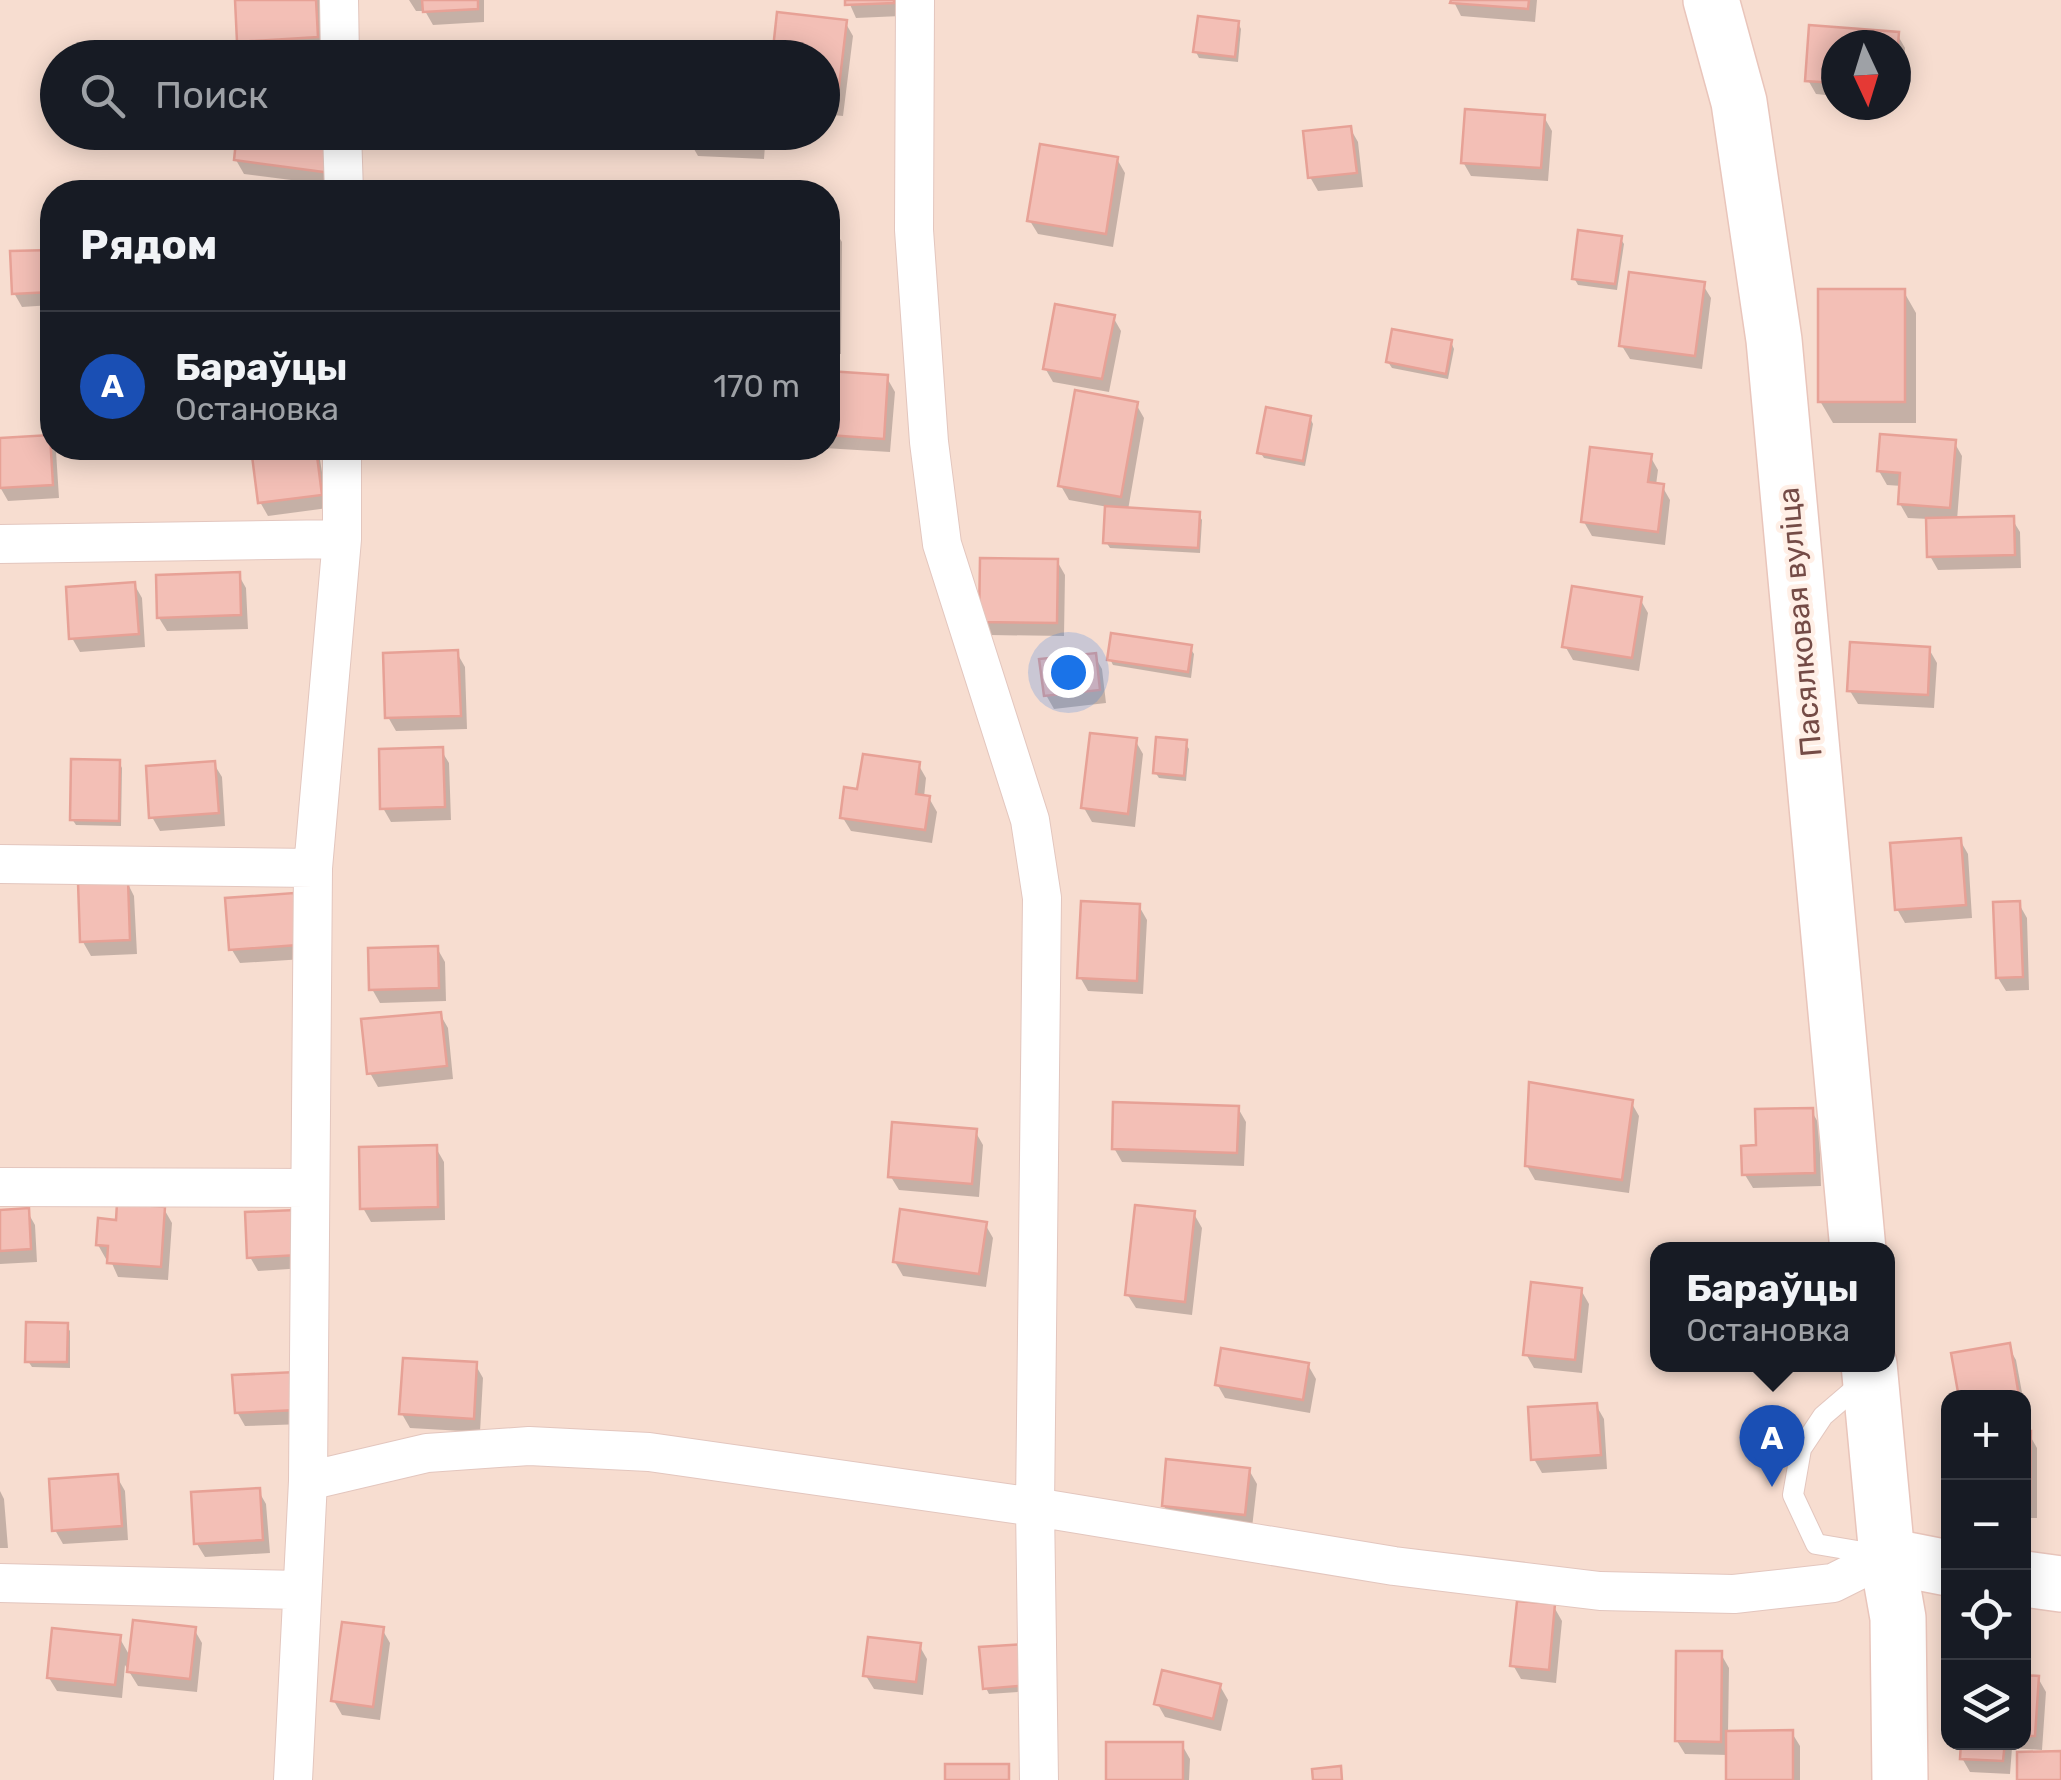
<!DOCTYPE html>
<html lang="ru">
<head>
<meta charset="utf-8">
<style>
	:root { --surface:#171b24; --page:#242831; --text:#f1f3f6; --muted:#9ea1a6; --line:#363941; --accent:#ed3e42 }
	body { margin:0; font-family:Rubik,sans-serif; background:var(--page); color:var(--text) }
	.controls { position:absolute; right:30px; bottom:30px; display:grid; overflow:hidden; border-radius:20px; box-shadow:0 5px 25px #0003 }
	.controls button { width:90px; height:90px; display:grid; place-items:center; padding:0; border:0; border-bottom:2px solid var(--line); background:var(--surface); color:var(--text); font:50px sans-serif }
	.compass { position:absolute; left:1821px; top:30px; width:90px; height:90px; border-radius:50%; background:var(--surface); box-shadow:0 5px 25px #0003; rotate:176deg }
	.you { position:absolute; left:1068px; top:672px; width:35px; height:35px; margin:-25px; border:8px solid #fff; border-radius:50%; background:#1a73e8; box-shadow:0 0 0 15px #1a73e833 }
	.badge { display:grid; place-items:center; width:65px; height:65px; border-radius:50%; background:var(--accent); color:#fff; font-size:32px; font-weight:700 }
	.pin { position:absolute; translate:-50% -82px; filter:drop-shadow(0 2px 5px #0008) }
	.pin::after { content:''; position:absolute; top:52px; width:35px; height:30px; background:inherit; clip-path:polygon(0 0,100% 0,50% 100%) }
	.popup { position:absolute; left:1650px; top:1242px; width:245px; height:130px; box-sizing:border-box; display:grid; place-content:center; border-radius:20px; background:var(--surface); filter:drop-shadow(0 2px 8px #0005); font-size:32px; white-space:nowrap; color:var(--muted) }
	.popup b { font-size:38px; color:var(--text) }
	.popup::after { content:''; position:absolute; left:50%; top:100%; margin-left:-20px; border:20px solid transparent; border-top-color:var(--surface) }
	.list { margin:0; padding:0; list-style:none }
	h2 { display:flex; justify-content:space-between; align-items:center; height:130px; margin:0; padding:0 40px; font-size:42px }
	h2 small { font-size:32px; font-weight:400; color:var(--muted) }
	.list li { display:grid; grid-template-columns:65px 1fr auto; gap:30px; align-items:center; box-sizing:border-box; height:150px; padding:0 40px; border-top:2px solid var(--line) }
	.list b { display:block; font-size:38px; white-space:nowrap }
	.list p { margin:0; font-size:32px; white-space:nowrap; color:var(--muted) }
	.list em { font-size:32px; font-style:normal; color:var(--muted) }
	.icon { flex:none; width:55px; height:55px; fill:none; stroke:currentColor; stroke-width:2; stroke-linecap:round; stroke-linejoin:round }
	.map { position:relative; flex:none; width:2061px; height:1780px; overflow:hidden }
	.search { position:absolute; background:var(--surface); box-shadow:0 5px 25px #0003; left:40px; top:40px; width:800px; height:110px; display:flex; align-items:center; gap:25px; box-sizing:border-box; padding:0 35px; border-radius:55px; color:var(--muted); font-size:38px }
	.panel { position:absolute; background:var(--surface); box-shadow:0 5px 25px #0003; left:40px; top:180px; width:800px; height:280px; border-radius:40px }
	.map>svg:first-child { display:block }
	.residential { fill:#f7ddd0; fill-rule:evenodd }
	.shadow { fill:#0003 }
	.building { fill:#f3bfb6; stroke:#e7a196; stroke-width:2.5 }
	.lines { fill:none; stroke-linecap:round; stroke-linejoin:round }
	.lane-casing { stroke:#e3c6be; stroke-width:22 }
	.street-casing { stroke:#e3c6be; stroke-width:40 }
	.secondary-casing { stroke:#e9c5bb; stroke-width:58 }
	.lane { stroke:#fff; stroke-width:20 }
	.street { stroke:#fff; stroke-width:38 }
	.secondary { stroke:#fff; stroke-width:55 }
	.labels { text-anchor:middle; stroke-width:9; stroke-linejoin:round; paint-order:stroke }
	.street-label { font-size:30px; fill:#744b46; stroke:#ffefe6 }
</style>
</head>
<body>
<div class="map">
<svg width="2061" height="1780" viewBox="0 0 2061 1780">
	<rect width="100%" height="100%" fill="#fdeadf"/>
	<!-- residential -->
	<path class="residential" d="M0 0H2061V1780H0ZM1836 45H1896V105H1836ZM58 58H822V132H58ZM52 192H828V448H52ZM1657 1250H1887V1364H1657ZM1948 1398H2024V1742H1948Z"/>
	<!-- shadow -->
	<path class="shadow" d="M238 0H322L324 51 248 55 240 42Z
		M409 0H484V22L433 25 425 11H416Z
		M848 0H900L901 16 856 18Z
		M1453 0H1537L1535 22 1461 16Z
		M845 22 853 36 843 116 822 114V58Z
		M1238 23 1241 29 1238 62 1199 58 1196 52Z
		M1811 28 1897 34 1905 48 1901 101 1896 100V45H1836V96L1816 94 1808 80Z
		M1544 117 1552 131 1548 181 1471 176 1463 162Z
		M1350 128 1358 142 1363 187 1318 191 1310 177Z
		M690 132H766L764 159 698 156 690 142Z
		M343 148 338 186 244 174 236 160Z
		M1117 159 1125 173 1113 247 1038 234 1030 221Z
		M828 228 834 229 842 242 841 354H828Z
		M1620 238 1624 244 1617 290 1578 285 1574 278Z
		M52 252V305L22 307 14 293 13 254Z
		M1703 285 1711 298 1702 369 1630 359 1622 346Z
		M1904 292 1916 313V423H1833L1820 401Z
		M1113 317 1121 331 1109 392 1053 382 1045 368Z
		M1451 342 1454 349 1448 379 1392 368 1388 362Z
		M828 374 887 378 895 392 890 452 824 448H828Z
		M1136 404 1144 418 1128 510 1198 514 1202 520 1200 553 1110 548 1106 542 1108 507 1069 500 1061 486Z
		M1310 418 1313 424 1305 466 1264 458 1260 452Z
		M48 437 56 451 59 498 8 501 0 487V440Z
		M1954 442 1962 456 1957 520 2012 519 2020 532 2021 568 1938 570 1930 556 1929 519 1908 518 1900 504 1902 486 1887 485 1879 471Z
		M254 448H318L328 508 268 516 260 502Z
		M1650 456 1658 470 1656 485 1662 486 1670 500 1665 545 1592 536 1584 522Z
		M1057 561 1065 575 1064 636 990 635 982 622Z
		M238 574 246 588 248 629 167 631 159 618Z
		M134 584 142 598 145 647 80 652 72 638Z
		M1640 599 1648 613 1639 671 1573 660 1565 646Z
		M1190 648 1194 654 1191 678 1113 665 1110 659Z
		M1929 649 1937 663 1934 708 1858 704 1850 691Z
		M457 653 465 667 467 729 396 731 388 717Z
		M1094 655 1102 669 1106 703 1054 709 1046 695Z
		M1135 740 1143 754 1135 827 1092 822 1084 808Z
		M1185 743 1189 749 1186 781 1159 778 1155 772Z
		M441 750 449 763 451 820 391 822 383 808Z
		M119 762 122 768 121 826 76 825 72 819Z
		M214 764 222 777 225 826 160 831 152 817Z
		M918 764 926 778 924 797 929 798 937 812 932 843 851 831 843 818 860 791Z
		M1960 840 1968 854 1972 918 1905 923 1897 909Z
		M127 882 134 896 137 954 91 956 83 942Z
		M293 895 304 959 240 963 232 950Z
		M2019 904 2027 918 2029 990 2006 991 1998 978Z
		M1139 906 1147 920 1143 994 1088 991 1080 977Z
		M437 948 445 962 446 1001 380 1003 372 989Z
		M440 1014 448 1028 453 1079 378 1087 370 1073Z
		M1631 1102 1639 1116 1629 1193 1535 1180 1527 1166Z
		M1238 1108 1246 1122 1244 1166 1122 1162 1114 1148Z
		M1811 1110 1819 1124 1821 1186 1753 1188 1745 1175 1759 1148Z
		M975 1131 983 1145 979 1197 899 1190 891 1177Z
		M436 1148 444 1162 445 1220 371 1222 363 1208Z
		M164 1209 172 1223 168 1280 118 1277 110 1259H106L98 1245 119 1222Z
		M27 1211 35 1225 37 1262 0 1264V1212Z
		M1194 1214 1202 1228 1192 1315 1136 1308 1127 1294Z
		M985 1224 993 1238 986 1287 903 1276 895 1262Z
		M303 1226 305 1268 258 1271 250 1257Z
		M1581 1290 1589 1304 1582 1373 1534 1368 1526 1354Z
		M66 1325 70 1331V1368L32 1367 28 1361Z
		M2008 1346 2016 1360 2023 1398H1961Z
		M475 1364 483 1378 480 1432 410 1428 402 1414Z
		M1308 1365 1316 1379 1310 1413 1225 1398 1217 1384Z
		M294 1375 304 1424 245 1426 237 1412Z
		M1596 1405 1604 1419 1607 1469 1542 1473 1534 1459Z
		M2024 1434H2029L2037 1448V1518H2024Z
		M1249 1470 1257 1484 1252 1528 1172 1520 1164 1506Z
		M117 1477 125 1491 128 1540 63 1544 55 1530Z
		M258 1490 266 1504 270 1553 205 1557 197 1544Z
		M0 1491 4 1499 8 1548H0Z
		M1554 1607 1562 1621 1556 1683 1521 1679 1513 1665Z
		M194 1629 202 1643 197 1692 138 1686 125 1665 122 1698 57 1691 49 1678 119 1637 131 1658Z
		M382 1629 390 1643 380 1720 342 1715 334 1701Z
		M919 1645 927 1659 923 1695 874 1689 866 1676Z
		M982 1650 1030 1691 989 1694 986 1688Z
		M1721 1654 1729 1668 1728 1733H1792L1800 1746V1780H1728V1755L1685 1754 1677 1741Z
		M2024 1677 2038 1678 2046 1692 2042 1750 2012 1748 2010 1774 1970 1772 1962 1758 1963 1742H2024Z
		M1220 1686 1228 1700 1221 1731 1165 1717 1157 1703Z
		M1182 1745 1190 1759 1189 1780H1109Z"/>
	<!-- building -->
	<path class="building" d="M235 0H316L318 37 237 42Z
		M422 0H478V9L423 12Z
		M845 0H894V3L845 5Z
		M1451 0H1529L1528 9 1450 3Z
		M777 12 847 20 837 103 822 102V58H772Z
		M1198 16 1239 21 1235 57 1193 52Z
		M1809 25 1899 32 1896 70V45H1836V83L1805 81Z
		M1465 109 1545 115 1541 168 1461 163Z
		M1351 126 1357 173 1308 178 1303 131Z
		M237 132H337L331 173 234 160Z
		M688 132H758V146L687 143Z
		M1040 144 1118 157 1106 234 1027 221Z
		M402 185 495 188V192H402Z
		M828 226H835V341H828Z
		M1578 230 1622 236 1615 284 1572 279Z
		M52 250V292L12 294 10 251Z
		M1629 272 1705 282 1695 356 1619 346Z
		M1818 289H1905V402H1818Z
		M1055 304 1115 315 1102 379 1043 369Z
		M1392 329 1452 340 1446 374 1386 362Z
		M828 371 888 375 884 439 828 435Z
		M1075 390 1138 402 1121 497 1058 486Z
		M1266 407 1311 416 1303 461 1257 453Z
		M1880 434 1956 440 1950 508 1898 504 1900 473 1877 471Z
		M50 435 53 485 0 488V438Z
		M1590 447 1652 454 1648 482 1664 484 1658 532 1581 522Z
		M251 448H316L322 495 258 503Z
		M1105 506 1200 512 1198 548 1103 543Z
		M2014 516 2015 555 1927 557 1926 518Z
		M980 558 1058 559 1057 623 979 622Z
		M240 572 241 615 157 618 156 575Z
		M135 582 139 634 69 639 66 587Z
		M1572 586 1642 597 1632 658 1562 647Z
		M1111 633 1192 645 1188 672 1107 660Z
		M1850 642 1930 647 1928 695 1847 691Z
		M458 650 461 716 385 718 383 653Z
		M1096 653 1100 690 1044 696 1039 659Z
		M1090 733 1137 738 1128 814 1081 808Z
		M1156 737 1187 740 1184 776 1153 773Z
		M443 747 445 807 380 809 379 749Z
		M863 754 920 762 916 794 930 796 925 830 840 818 844 787 857 789Z
		M71 759 120 760 119 821 70 820Z
		M215 761 219 813 149 818 146 766Z
		M1961 838 1966 905 1895 910 1890 843Z
		M128 880 130 940 80 942 78 882Z
		M294 893 298 945 229 950 225 898Z
		M1081 901 1140 904 1137 981 1077 978Z
		M2020 901 2023 977 1996 978 1993 902Z
		M438 946 439 988 369 990 368 948Z
		M441 1012 447 1066 367 1074 361 1019Z
		M1529 1082 1633 1100 1622 1180 1525 1166Z
		M1113 1102 1239 1106 1237 1153 1112 1149Z
		M1813 1108 1815 1173 1742 1175 1741 1146 1756 1145 1755 1109Z
		M892 1122 977 1129 972 1184 888 1177Z
		M437 1145 438 1207 360 1209 359 1147Z
		M117 1203 165 1207 161 1267 107 1263 108 1246 96 1245 98 1218 116 1220Z
		M1135 1205 1195 1211 1185 1302 1125 1295Z
		M29 1208 31 1249 0 1251V1210Z
		M900 1209 987 1222 979 1274 893 1262Z
		M296 1210 299 1255 247 1258 245 1212Z
		M1531 1282 1582 1288 1575 1360 1523 1355Z
		M26 1322 68 1323 67 1362H25Z
		M2010 1343 2019 1396 1959 1398 1951 1353Z
		M1221 1348 1309 1363 1303 1400 1215 1385Z
		M403 1358 477 1362 474 1419 399 1414Z
		M296 1372 297 1410 235 1413 232 1375Z
		M1597 1403 1601 1455 1531 1460 1528 1407Z
		M2024 1431H2031L2030 1505H2024Z
		M1166 1459 1250 1468 1245 1515 1162 1506Z
		M118 1474 122 1526 52 1531 49 1479Z
		M260 1488 263 1540 194 1544 191 1492Z
		M1517 1601 1555 1604 1549 1670 1510 1666Z
		M133 1620 196 1627 190 1679 127 1672Z
		M342 1622 384 1627 373 1707 331 1701Z
		M52 1628 121 1635 115 1685 47 1678Z
		M868 1637 921 1643 916 1682 863 1676Z
		M1025 1644 1029 1685 983 1689 979 1647Z
		M1676 1651H1722L1721 1742 1675 1741Z
		M1162 1670 1221 1684 1213 1719 1154 1704Z
		M2024 1675 2039 1676 2035 1736H2024Z
		M1793 1730V1780H1726V1731Z
		M1106 1742H1183V1780H1106Z
		M1961 1742H2005L2003 1761 1960 1759Z
		M2061 1751V1780H2017V1752Z
		M945 1764H1009V1780H945Z
		M1341 1766 1342 1780H1313L1312 1769Z"/>
	<g class="lines">
		<defs>
			<path id="lane" d="M1865 1380 1823 1416 1801 1449 1793 1495 1816 1544 1881 1555"/>
			<path id="street" d="M339 0 340 58
				M915 0 914 230 929 442 942 544 1030 820 1042 898 1035 1507 1039 1780
				M342 132 344 192
				M0 544 342 539
				M0 864 313 868
				M0 1187 308 1188
				M308 1481 427 1453 529 1446 649 1452 1035 1507 1394 1566 1600 1591 1734 1594 1833 1583 1887 1556
				M0 1583 301 1590
				M293 1780 308 1481 313 868 342 539V448"/>
			<path id="secondary" d="M1711 0 1739 102 1774 340 1858 1250
				M1869 1364 1887 1556 1898 1618 1900 1780
				M1887 1556 1948 1568
				M2024 1579 2061 1584"/>
		</defs>
		<!-- lane casing -->
		<use href="#lane" class="lane-casing"/>
		<!-- street casing -->
		<use href="#street" class="street-casing"/>
		<!-- secondary casing -->
		<use href="#secondary" class="secondary-casing"/>
		<!-- lane -->
		<use href="#lane" class="lane"/>
		<!-- street -->
		<use href="#street" class="street"/>
		<!-- secondary -->
		<use href="#secondary" class="secondary"/>
	</g>
	<g class="labels">
		<!-- street labels -->
		<g class="street-label">
			<text transform="translate(1800 622) rotate(-95)" y="10">Пасялковая вуліца</text>
		</g>
	</g>
</svg>
<div class="controls">
<button>+</button>
<button>−</button>
<button><svg class="icon" aria-label="locate" viewBox="0 0 24 24"><circle cx="12" cy="12" r="6"/><path d="M12 2v4M12 18v4M2 12h4M18 12h4"/></svg></button>
<button><svg class="icon" aria-label="layers" viewBox="0 0 24 24"><path d="M12 4l9 5-9 5-9-5zM3 14l9 5 9-5"/></svg></button>
</div>
<svg class="compass" viewBox="-18 -18 36 36"><path d="M0-13l5 13h-10z" fill="#e53935"/><path d="M0 13l5-13h-10z" fill="#9ea1a6"/></svg>
<div class="you"></div>
<div class="pin badge" style="left:1772px;top:1487px;background:#1a4fb4">A</div>
<div class="popup"><b>Бараўцы</b>Остановка</div>
<div class="search"><svg class="icon" aria-label="search" viewBox="0 0 24 24"><circle cx="10" cy="10" r="6"/><path d="M15 15l6 6"/></svg>Поиск</div>
<section class="panel">
<h2>Рядом<small></small></h2>
<ul class="list">
<li><span class="badge" style="background:#1a4fb4">A</span><div><b>Бараўцы</b><p>Остановка</p></div><em>170 m</em></li>
</ul>
</section>
</div>
</body>
</html>
